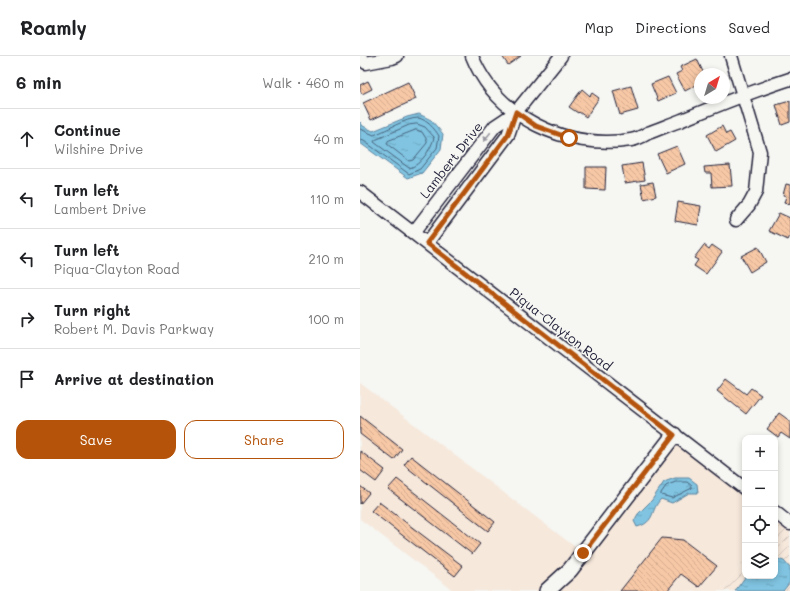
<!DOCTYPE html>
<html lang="en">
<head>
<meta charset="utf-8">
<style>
	:root { --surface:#fff; --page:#f2f2f2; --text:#202124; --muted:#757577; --line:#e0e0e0; --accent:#b45309 }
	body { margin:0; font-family:Mali,sans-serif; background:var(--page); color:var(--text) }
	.controls { position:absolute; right:12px; bottom:12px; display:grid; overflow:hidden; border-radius:8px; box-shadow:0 2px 6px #0003 }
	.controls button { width:36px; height:36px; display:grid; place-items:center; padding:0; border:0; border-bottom:1px solid var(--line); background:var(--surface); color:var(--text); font:20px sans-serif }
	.compass { position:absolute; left:334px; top:12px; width:36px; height:36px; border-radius:50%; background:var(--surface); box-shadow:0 2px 6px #0003; rotate:38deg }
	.stop { position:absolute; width:12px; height:12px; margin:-9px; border:3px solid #b45309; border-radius:50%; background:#fff }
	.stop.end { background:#b45309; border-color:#fff; box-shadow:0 1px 4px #0008 }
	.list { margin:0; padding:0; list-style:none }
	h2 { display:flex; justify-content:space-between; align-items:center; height:52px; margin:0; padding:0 16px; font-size:17px }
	h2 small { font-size:13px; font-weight:400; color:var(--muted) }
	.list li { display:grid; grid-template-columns:26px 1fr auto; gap:12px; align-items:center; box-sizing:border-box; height:60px; padding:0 16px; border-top:1px solid var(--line) }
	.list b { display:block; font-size:15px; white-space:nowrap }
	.list p { margin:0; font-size:13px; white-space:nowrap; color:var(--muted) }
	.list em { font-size:13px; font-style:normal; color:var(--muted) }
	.actions { display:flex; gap:8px; padding:12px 16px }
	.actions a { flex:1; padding:9px 0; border:1px solid var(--accent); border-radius:12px; text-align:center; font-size:14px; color:var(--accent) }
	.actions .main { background:var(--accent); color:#fff }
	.icon { flex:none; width:22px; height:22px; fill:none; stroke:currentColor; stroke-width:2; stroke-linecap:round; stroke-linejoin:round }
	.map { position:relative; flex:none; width:430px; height:535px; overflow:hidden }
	header { display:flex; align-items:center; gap:24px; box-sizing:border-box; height:56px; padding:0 20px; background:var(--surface); border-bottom:1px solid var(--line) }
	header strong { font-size:19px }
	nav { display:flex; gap:22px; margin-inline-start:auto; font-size:14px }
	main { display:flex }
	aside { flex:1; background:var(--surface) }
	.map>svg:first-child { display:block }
	.built { fill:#f6e8db }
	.industrial { fill:url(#industrial-furrows) }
	.water { fill:url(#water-ripples); stroke:#5a839f }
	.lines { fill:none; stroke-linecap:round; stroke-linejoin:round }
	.shore { stroke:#48637d; stroke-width:1 }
	.building { fill:url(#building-back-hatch); stroke:#22223b }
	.minor-casing { stroke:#22223b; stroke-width:15 }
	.tertiary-casing { stroke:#22223b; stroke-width:18 }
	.minor { stroke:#f6f6f2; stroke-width:12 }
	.tertiary { stroke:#f6f6f2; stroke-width:15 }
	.oneway { fill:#9797a0 }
	.route { stroke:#b45309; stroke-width:5 }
	.labels { text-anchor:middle; stroke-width:3; stroke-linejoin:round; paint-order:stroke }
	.street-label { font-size:13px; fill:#22223b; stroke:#f6f6f2 }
</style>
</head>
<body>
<header>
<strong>Roamly</strong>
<nav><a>Map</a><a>Directions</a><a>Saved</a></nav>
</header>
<main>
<aside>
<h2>6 min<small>Walk · 460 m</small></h2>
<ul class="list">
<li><svg class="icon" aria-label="ahead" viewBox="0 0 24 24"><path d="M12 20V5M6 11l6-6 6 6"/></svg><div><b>Continue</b><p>Wilshire Drive</p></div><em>40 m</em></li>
<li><svg class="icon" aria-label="left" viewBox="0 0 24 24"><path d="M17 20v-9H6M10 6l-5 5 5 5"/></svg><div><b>Turn left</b><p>Lambert Drive</p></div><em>110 m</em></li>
<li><svg class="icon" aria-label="left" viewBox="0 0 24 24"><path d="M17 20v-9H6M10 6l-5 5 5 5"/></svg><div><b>Turn left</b><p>Piqua-Clayton Road</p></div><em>210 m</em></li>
<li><svg class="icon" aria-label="right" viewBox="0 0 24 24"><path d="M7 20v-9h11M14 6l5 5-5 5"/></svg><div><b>Turn right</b><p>Robert M. Davis Parkway</p></div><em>100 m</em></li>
<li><svg class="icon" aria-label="arrive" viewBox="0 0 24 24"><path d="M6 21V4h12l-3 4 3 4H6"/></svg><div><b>Arrive at destination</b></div></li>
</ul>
<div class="actions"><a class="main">Save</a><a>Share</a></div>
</aside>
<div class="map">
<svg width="430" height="535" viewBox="0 0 430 535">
	<defs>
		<pattern id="industrial-furrows" width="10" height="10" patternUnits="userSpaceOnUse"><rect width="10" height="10" fill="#f6e8db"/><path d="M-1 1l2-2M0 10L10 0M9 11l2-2" fill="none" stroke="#d3c7bd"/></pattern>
		<pattern id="water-ripples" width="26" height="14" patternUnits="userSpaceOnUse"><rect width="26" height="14" fill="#80c4e1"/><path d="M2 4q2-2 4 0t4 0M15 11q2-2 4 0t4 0" fill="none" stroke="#6ea8c2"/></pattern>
		<pattern id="building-back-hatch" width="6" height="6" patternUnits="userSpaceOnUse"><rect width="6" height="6" fill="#f7c8a6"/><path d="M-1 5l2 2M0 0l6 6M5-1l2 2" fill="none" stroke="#d3ac90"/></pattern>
	</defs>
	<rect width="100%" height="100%" fill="#f6f6f2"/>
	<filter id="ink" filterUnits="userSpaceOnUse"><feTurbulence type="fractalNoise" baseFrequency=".025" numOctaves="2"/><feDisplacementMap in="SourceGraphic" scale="8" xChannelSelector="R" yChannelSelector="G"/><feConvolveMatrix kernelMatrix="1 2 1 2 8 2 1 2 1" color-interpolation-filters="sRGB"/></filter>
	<g filter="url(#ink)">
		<!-- built -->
		<path class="built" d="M0 327 223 497 314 379 385 433V504L361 535H94L0 463Z"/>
		<!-- industrial -->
		<path class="industrial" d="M419 459 430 468V535H361L385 504V520H415V465Z"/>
		<!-- water -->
		<path class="water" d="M59 58 71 64 83 78 81 93 62 117 48 122 0 87V66L3 70 13 75 47 61Z
			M315 422H329L337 428 338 437H329L312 447 301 443C290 454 296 466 277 471L274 465 278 458 292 444 304 426Z
			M415 502 424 505 430 512V526L423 535H375L386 520H415Z"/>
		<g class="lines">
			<!-- shore -->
			<path class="shore" d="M57 68 65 71 74 81C72 92 60 110 49 112L14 86 15 84 49 69Z
				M0 73 14 79C25 75 46 62 58 62 66 63 75 73 79 80L77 92 60 113 49 118 4 85 0 84
				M56 74 62 76 67 84V87L53 104 49 105 27 88 28 85Z
				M316 426H327L332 430V432L312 442 301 439V437L306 430Z"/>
		</g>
		<!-- building -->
		<path class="building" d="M142 0H161L148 9Z
			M337 3 344 18H340V27L325 35 316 18 322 15 320 11Z
			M308 21 316 37 298 45 291 28Z
			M8 25 12 33 2 38 0 34V29Z
			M48 26 56 43 11 64 3 47Z
			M271 30 278 54 260 59 253 35Z
			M222 33 230 40 232 37 239 42 226 61 219 56 218 57 209 51Z
			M430 45V66L422 69 416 49Z
			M362 70 366 78 370 76 375 85 356 96 347 79Z
			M317 90 325 108 306 117 297 98Z
			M282 107 285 124 265 127 262 110Z
			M370 109 372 130 352 131 351 117H345L344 111Z
			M226 111H246L245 134 226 133Z
			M293 126 296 140 284 143 281 128Z
			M426 128 430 129V149L424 147 426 140 423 139Z
			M318 146 341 150 338 169 315 165Z
			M419 157 430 162V180L428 184 409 175Z
			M344 189 349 193 352 189 362 196 346 218 334 210 338 204 334 202Z
			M398 191 406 206 390 216 381 200Z
			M366 323 386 338 391 332 401 339 386 358 357 335Z
			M419 357 430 365V383L421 377 418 381 407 373Z
			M0 360 42 393 34 404 0 378Z
			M0 395 25 414 16 426 0 414Z
			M51 400 135 466 128 475 44 409Z
			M37 423 120 488 112 498 28 433Z
			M0 430 9 437 0 448Z
			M19 446 103 510 95 520 11 455Z
			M302 482 323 484 357 510 339 531 321 518 307 535H260Z"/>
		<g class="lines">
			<defs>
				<path id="minor" d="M112 0C137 62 206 94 271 84 277 83 283 80 288 77 299 73 311 68 322 64 358 49 393 35 430 23
					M371 0 400 96 396 136 389 149 376 164
					M0 1 6 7 32 2 37 0
					M0 136 385 433
					M54 176 135 70 156 56 201 0
					M67 187 148 79 156 56
					M415 456 430 468"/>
				<path id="tertiary" d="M187 535 210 514 314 379"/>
			</defs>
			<!-- minor casing -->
			<use href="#minor" class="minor-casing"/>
			<!-- tertiary casing -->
			<use href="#tertiary" class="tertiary-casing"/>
			<!-- minor -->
			<use href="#minor" class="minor"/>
			<!-- tertiary -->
			<use href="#tertiary" class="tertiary"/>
		</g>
		<!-- one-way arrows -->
		<defs><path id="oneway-solid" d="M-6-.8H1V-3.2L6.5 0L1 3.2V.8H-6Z"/></defs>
		<use class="oneway" href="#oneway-solid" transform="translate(127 81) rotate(128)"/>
	</g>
	<g class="lines" filter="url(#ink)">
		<!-- route -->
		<path class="route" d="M209 82 176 70 156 56 148 79 67 187 314 379 223 497"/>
	</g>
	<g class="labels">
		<!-- street labels -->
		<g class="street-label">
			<text transform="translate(91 104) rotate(-52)" y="5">Lambert Drive</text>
			<text transform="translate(201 273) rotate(38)" y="5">Piqua-Clayton Road</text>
		</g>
	</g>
</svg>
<div class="controls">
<button>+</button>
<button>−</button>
<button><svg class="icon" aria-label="locate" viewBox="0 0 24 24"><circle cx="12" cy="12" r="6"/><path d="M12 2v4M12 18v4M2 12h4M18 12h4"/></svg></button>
<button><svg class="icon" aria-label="layers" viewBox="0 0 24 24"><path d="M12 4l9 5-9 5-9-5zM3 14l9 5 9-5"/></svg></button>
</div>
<svg class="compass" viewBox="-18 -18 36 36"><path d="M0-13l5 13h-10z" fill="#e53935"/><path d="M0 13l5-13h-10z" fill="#757577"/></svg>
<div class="stop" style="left:209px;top:82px"></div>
<div class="stop end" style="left:223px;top:497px"></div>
</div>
</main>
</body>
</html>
